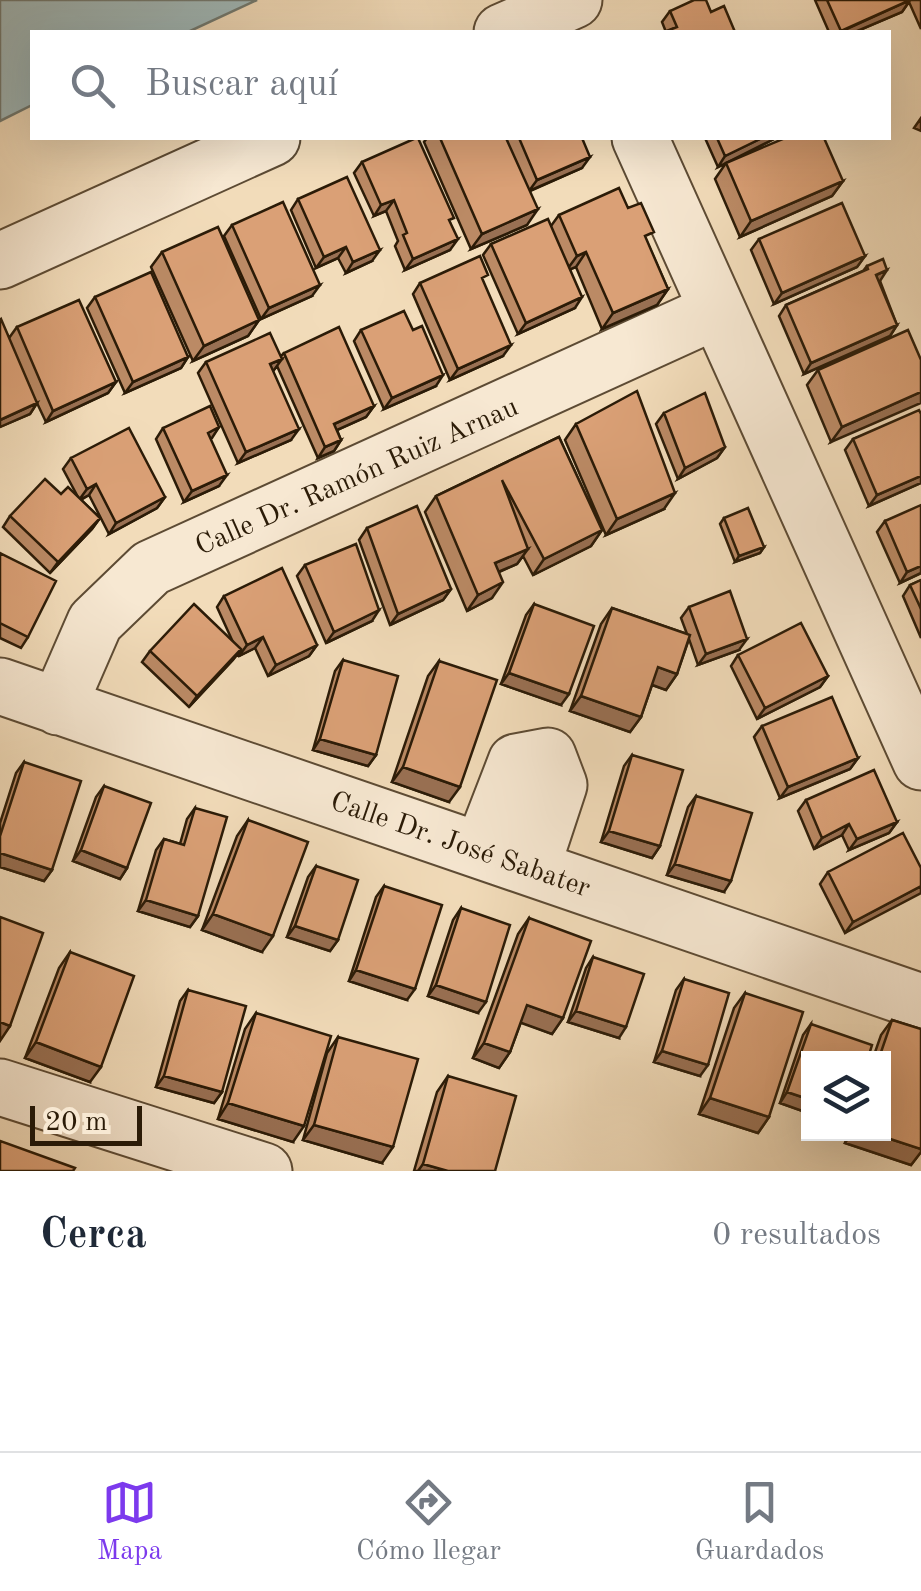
<!DOCTYPE html>
<html lang="es">
<head>
<meta charset="utf-8">
<style>
	:root { --surface:#fff; --page:#f2f2f3; --text:#1f2937; --muted:#747a83; --line:#e0e1e3; --accent:#7c3aed }
	body { margin:0; font-family:"Old Standard TT",serif; background:var(--page); color:var(--text) }
	.controls { position:absolute; right:30px; bottom:30px; display:grid; overflow:hidden; border-radius:0px; box-shadow:0 10px 40px #0002 }
	.controls button { width:90px; height:90px; display:grid; place-items:center; padding:0; border:0; border-bottom:2px solid var(--line); background:var(--surface); color:var(--text); font:50px sans-serif }
	.scale { position:absolute; left:30px; bottom:25px; width:112px; box-sizing:border-box; padding-left:10px; border:5px solid #2b1b07; border-top:0; font-size:28px; line-height:35px; white-space:nowrap; color:#2b1b07; -webkit-text-stroke:8px #f7e8d2; paint-order:stroke }
	.list { margin:0; padding:0; list-style:none }
	h2 { display:flex; justify-content:space-between; align-items:center; height:130px; margin:0; padding:0 40px; font-size:42px }
	h2 small { font-size:32px; font-weight:400; color:var(--muted) }
	.icon { flex:none; width:55px; height:55px; fill:none; stroke:currentColor; stroke-width:2; stroke-linecap:round; stroke-linejoin:round }
	.map { position:relative; flex:none; width:921px; height:1171px; overflow:hidden }
	.search { position:absolute; background:var(--surface); box-shadow:0 10px 40px #0002; left:30px; right:30px; top:30px; height:110px; display:flex; align-items:center; gap:25px; box-sizing:border-box; padding:0 35px; border-radius:0px; color:var(--muted); font-size:38px }
	.sheet { height:280px; background:var(--surface) }
	nav { display:flex; justify-content:space-around; align-items:center; box-sizing:border-box; height:140px; border-top:2px solid var(--line); background:var(--surface); font-size:28px; color:var(--muted) }
	nav a { display:grid; justify-items:center; gap:5px }
	nav .on { color:var(--accent) }
	.map>svg:first-child { display:block }
	.water { fill:#a0b9ba; stroke:#717a72; stroke-width:2.5 }
	.lines { fill:none; stroke-linecap:round; stroke-linejoin:round }
	.minor-casing { stroke:#5d4b34; stroke-width:59 }
	.minor { stroke:#f7e8d2; stroke-width:55 }
	.wall { fill:#bb8a65; stroke:#2b1b07; stroke-width:2.5 }
	.shaded-wall { fill:#997053; stroke:#2b1b07; stroke-width:2.5 }
	.building { fill:#daa076; stroke:#2b1b07; stroke-width:2.5 }
	.labels { text-anchor:middle; stroke-width:10; stroke-linejoin:round; paint-order:stroke }
	.street-label { font-size:28px; fill:#2b1b07; stroke:#f7e8d2 }
</style>
</head>
<body>
<div class="map">
<svg width="921" height="1171" viewBox="0 0 921 1171">
	<rect width="100%" height="100%" fill="#f2dcba"/>
	<filter id="stains"><feTurbulence type="fractalNoise" baseFrequency=".002" numOctaves="4"/><feColorMatrix values="0 0 0 0 .2 0 0 0 0 .09 0 0 0 0 .02 0 0 0 .5 -.17"/></filter>
	<radialGradient id="worn" r=".72"><stop offset=".6" stop-color="#630" stop-opacity="0"/><stop offset="1" stop-color="#630" stop-opacity=".3"/></radialGradient>
	<!-- water -->
	<path class="water" d="M0 0H257L188 32H32V105L0 121Z"/>
	<g class="lines">
		<defs>
			<path id="minor" d="M502 32 574 0
				M640 138 921 762
				M0 261 272 138
				M0 686 921 1002
				M58 707 95 622 151 568 716 311
				M482 850 516 762 548 756 559 785 532 867
				M0 1087 264 1171"/>
		</defs>
		<!-- minor casing -->
		<use href="#minor" class="minor-casing"/>
		<!-- minor -->
		<use href="#minor" class="minor"/>
	</g>
	<!-- wall -->
	<path class="wall" d="M815 0H921V29L909 2 902 12 855 32H829Z
		M670 11 711 12 666 32 662 22Z
		M427 138H582V168L530 191 527 225 471 249 424 142Z
		M705 138H776L718 167Z
		M362 162 450 223V250L405 270 395 246 398 241 386 211 374 216 354 173Z
		M726 163 843 181 832 196 740 237 715 179Z
		M298 199 372 261 346 273 338 258 316 268 291 210Z
		M628 208 647 242 668 289 657 305 602 329 576 267 570 269 575 308 518 334 483 255 491 244 551 226 559 215Z
		M232 225 312 296 261 319 224 236Z
		M759 239 865 256 857 267 774 304 751 250Z
		M162 252 259 320 248 336 193 361 151 267Z
		M867 266 880 281 897 325 890 336 804 374 779 316 786 305 863 271Z
		M483 282 503 356 450 380 413 294 420 283Z
		M95 297 188 357 181 368 125 393 87 308Z
		M0 320 9 338 17 327 116 382 108 393 46 422 37 403 30 414 0 427Z
		M361 330H413L436 386 384 409 354 341Z
		M284 353 374 406 366 417 337 430 341 440 334 451 318 458 277 366 273 371 291 440 238 463 198 373 206 362 280 357Z
		M921 360 831 442 807 385 818 370Z
		M664 413 725 447 717 458 678 479 656 424Z
		M921 414V483L869 506 845 450 853 439Z
		M576 424 664 509 606 535 565 440Z
		M219 427 210 439 219 486 184 502 156 439 163 428Z
		M559 437 602 530 591 546 533 575 523 556 517 564 499 572 492 598 467 611 425 512 436 496Z
		M71 458 165 497 157 508 109 534 89 495 81 500 100 518 92 529 50 573 3 527 10 516 61 494 78 497 63 469Z
		M724 518 764 547 760 553 735 562 720 524Z
		M885 521 921 573 900 583 877 532Z
		M367 528 451 589 443 600 390 625 359 540Z
		M0 553 28 637 21 648 0 638Z
		M305 565 372 621 326 643 297 576Z
		M921 580V638L903 596 910 585Z
		M224 596 317 645 309 656 268 676 255 648 239 656 238 654 189 707 142 662 150 651 232 640 217 607Z
		M534 604 561 705 501 684 526 615Z
		M689 607 739 650 698 665 689 639 677 674 666 690 652 685 641 717 630 732 570 711 601 624 612 608 687 634 681 618Z
		M738 655 828 676 820 687 757 719 731 666Z
		M343 660 376 755 368 766 313 750 335 671Z
		M439 661 449 802 392 782 428 676Z
		M762 726 858 758 850 769 780 798 754 737Z
		M632 755 660 846 652 858 601 842 624 766Z
		M24 762 52 870 44 881 0 867V823L16 773Z
		M104 786 127 868 120 879 73 861 96 797Z
		M696 796 724 892 667 875 688 807Z
		M806 800 897 822 889 833 849 850 842 835 814 849 798 811Z
		M195 808 198 916 190 927 138 911 156 850 164 839 180 844 187 819Z
		M248 820 262 952 202 930 237 836Z
		M316 866 338 940 330 951 287 937 308 877Z
		M921 868 845 933 820 884 828 872Z
		M384 886 407 1000 349 981 376 897Z
		M461 908 478 1013 428 996 453 920Z
		M529 918 563 1018 552 1034 521 1022 510 1052 499 1068 473 1058 518 934Z
		M70 952 90 1082 25 1058 59 968Z
		M593 957 619 1038 568 1022 586 968Z
		M684 979 700 1076 654 1062 676 990Z
		M188 990 222 1092 214 1103 156 1087 180 1001Z
		M745 993 769 1117 758 1133 699 1114 734 1008Z
		M256 1013 293 1142 218 1119 245 1029Z
		M892 1020 921 1029V1152L911 1165 845 1143 848 1134H884V1058H873L881 1035Z
		M811 1024 808 1058V1113L780 1103 803 1035Z
		M338 1037 382 1163 303 1140 327 1053Z
		M448 1076 495 1171H414L437 1092Z"/>
	<!-- shaded-wall -->
	<path class="shaded-wall" d="M910 0 902 12 855 32H840Z
		M921 118V131L914 128Z
		M762 138H776L718 167 725 156Z
		M590 157 582 168 529 191 537 180Z
		M843 181 832 196 740 237 751 221Z
		M394 200 386 211 374 216 381 205Z
		M538 209 527 225 471 249 482 234Z
		M458 239 450 250 405 270 413 259Z
		M346 247 338 258 316 268 324 257Z
		M380 250 372 261 346 273 353 262Z
		M586 252 576 267 566 271 577 256Z
		M865 256 857 267 774 304 782 293Z
		M887 270 880 281 868 286 876 275Z
		M320 285 312 296 261 319 269 308Z
		M668 289 657 305 602 329 613 313Z
		M582 297 575 308 518 334 526 323Z
		M259 320 248 336 193 361 204 346Z
		M897 325 890 336 804 374 811 363Z
		M511 345 503 356 450 380 458 369Z
		M188 357 181 368 125 393 133 382Z
		M282 359 274 370 262 375 270 364Z
		M443 375 436 386 384 409 392 398Z
		M116 382 108 393 46 422 53 411Z
		M921 392V403L831 442 842 427Z
		M37 403 30 414 0 427V420Z
		M374 406 366 417 326 435 334 424Z
		M219 427 212 438 200 444 208 433Z
		M299 429 291 440 238 463 246 452Z
		M341 440 334 451 318 458 325 447Z
		M725 447 717 458 678 479 685 468Z
		M227 475 219 486 184 502 192 491Z
		M921 476V483L869 506 877 495Z
		M96 484 89 495 79 500 87 489Z
		M675 493 664 509 606 535 617 519Z
		M165 497 157 508 109 534 116 523Z
		M100 518 92 529 50 573 58 562Z
		M602 530 591 546 533 575 544 559Z
		M764 547 760 553 735 562 739 556Z
		M528 549 517 564 484 578 495 563Z
		M921 566V573L900 583 907 572Z
		M503 582 492 598 467 611 478 595Z
		M451 589 443 600 390 625 398 614Z
		M379 610 372 621 326 643 334 632Z
		M263 637 255 648 239 656 247 645Z
		M747 639 739 650 698 665 706 654Z
		M317 645 309 656 268 676 276 665Z
		M241 649 233 660 189 707 197 696Z
		M658 667 677 674 666 690 647 683Z
		M509 673 569 694 561 705 501 684Z
		M828 676 820 687 757 719 765 708Z
		M581 696 641 717 630 732 570 711Z
		M320 739 376 755 368 766 313 750Z
		M858 758 850 769 780 798 788 787Z
		M403 767 460 787 449 802 392 782Z
		M897 822 889 833 849 850 857 839Z
		M849 824 842 835 814 849 822 838Z
		M609 831 660 846 652 858 601 842Z
		M81 850 127 868 120 879 73 861Z
		M0 853 52 870 44 881 0 867Z
		M675 864 731 881 724 892 667 875Z
		M921 886V893L845 933 853 922Z
		M146 900 198 916 190 927 138 911Z
		M213 914 273 936 262 952 202 930Z
		M295 926 338 940 330 951 287 937Z
		M356 970 415 989 407 1000 349 981Z
		M436 985 486 1002 478 1013 428 996Z
		M527 1005 563 1018 552 1034 516 1021Z
		M576 1011 626 1027 619 1038 568 1022Z
		M0 1022 10 1026 0 1041Z
		M36 1042 101 1067 90 1082 25 1058Z
		M484 1043 510 1052 499 1068 473 1058Z
		M662 1051 708 1065 700 1076 654 1062Z
		M164 1076 222 1092 214 1103 156 1087Z
		M787 1092 808 1099V1113L780 1103Z
		M710 1098 769 1117 758 1133 699 1114Z
		M228 1103 304 1126 293 1142 218 1119Z
		M314 1125 393 1147 382 1163 303 1140Z
		M851 1134H875L921 1149V1152L911 1165 845 1143Z
		M423 1164 448 1171H418Z"/>
	<!-- building -->
	<path class="building" d="M694 0H706L711 12 724 6 735 32H664L677 27 670 11Z
		M827 0H910L841 31Z
		M416 138H418L454 218 449 220 458 239 413 259 403 235 407 233 394 200 381 205 362 162Z
		M440 138H506L538 209 482 234Z
		M519 138H582L590 157 537 180Z
		M717 138H762L725 156Z
		M785 138H824L843 181 751 221 726 163Z
		M347 177 380 250 353 262 346 247 324 257 298 199Z
		M619 188 628 208 641 203 654 232 645 236 668 289 613 313 586 252 577 256 559 215Z
		M283 202 320 285 269 308 232 225Z
		M842 203 865 256 782 293 759 239Z
		M548 219 582 297 526 323 491 244Z
		M218 227 259 320 204 346 162 252Z
		M480 256 488 275 482 278 511 345 458 369 420 283Z
		M883 259 887 270 876 275 897 325 811 363 786 305 868 269 867 266Z
		M151 272 188 357 133 382 95 297Z
		M79 300 116 382 53 411 17 327Z
		M404 311 413 330 422 326 443 375 392 398 361 330Z
		M1 319 37 403 0 420V320Z
		M339 327 374 406 334 424 341 440 325 447 284 353Z
		M908 330 921 360V392L842 427 818 370Z
		M270 333 282 359 270 364 299 429 246 452 206 362Z
		M637 391 675 493 617 519 576 424Z
		M705 393 725 447 685 468 664 413Z
		M210 406 219 427 208 433 227 475 192 491 163 428Z
		M919 410 921 414V476L877 495 853 439Z
		M129 428 165 497 116 523 96 484 87 489 71 458Z
		M559 437 602 530 544 559 502 480 528 549 495 563 503 582 478 595 436 496Z
		M45 479 61 494 68 487 100 518 58 562 10 516Z
		M921 505V566L907 572 885 521Z
		M417 506 451 589 398 614 367 528Z
		M748 508 764 547 739 556 724 518Z
		M356 544 379 610 334 632 305 565Z
		M0 553 56 581 28 637 0 623Z
		M282 568 317 645 276 665 263 637 247 645 224 596Z
		M921 580V609L910 585Z
		M730 591 747 639 706 654 689 607Z
		M194 604 241 649 197 696 150 651Z
		M534 604 594 626 569 694 509 673Z
		M612 608 690 635 677 674 658 667 641 717 581 696Z
		M801 623 828 676 765 708 738 655Z
		M343 660 398 676 376 755 320 739Z
		M439 661 497 680 460 787 403 767Z
		M832 697 858 758 788 787 762 726Z
		M632 755 683 770 660 846 609 831Z
		M24 762 81 781 52 870 0 853V836Z
		M874 770 897 822 857 839 849 824 822 838 806 800Z
		M104 786 151 803 127 868 81 850Z
		M696 796 752 813 731 881 675 864Z
		M195 808 227 817 198 916 146 900 164 839 184 845Z
		M248 820 308 842 273 936 213 914Z
		M903 833 921 868V886L853 922 828 872Z
		M316 866 358 880 338 940 295 926Z
		M384 886 442 905 415 989 356 970Z
		M461 908 510 925 486 1002 436 985Z
		M0 917 43 933 10 1026 0 1022Z
		M529 918 591 941 563 1018 527 1005 510 1052 484 1043Z
		M70 952 134 976 101 1067 36 1042Z
		M593 957 644 974 626 1027 576 1011Z
		M684 979 729 993 708 1065 662 1051Z
		M188 990 246 1006 222 1092 164 1076Z
		M745 993 803 1012 769 1117 710 1098Z
		M256 1013 331 1036 304 1126 228 1103Z
		M892 1020 921 1029V1149L875 1134H884V1058H879Z
		M811 1024 872 1045 868 1058H808V1099L787 1092Z
		M338 1037 418 1059 393 1147 314 1125Z
		M448 1076 516 1096 495 1171H448L423 1164Z
		M0 1141 75 1168 73 1171H0Z"/>
	<g class="labels">
		<!-- street labels -->
		<g class="street-label">
			<text transform="translate(356 475) rotate(-24)" y="10">Calle Dr. Ramón Ruiz Arnau</text>
			<text transform="translate(461 843) rotate(19)" y="10">Calle Dr. José Sabater</text>
		</g>
	</g>
	<rect width="100%" height="100%" filter="url(#stains)"/>
	<rect width="100%" height="100%" fill="url(#worn)"/>
</svg>
<div class="controls">
<button><svg class="icon" aria-label="layers" viewBox="0 0 24 24"><path d="M12 4l9 5-9 5-9-5zM3 14l9 5 9-5"/></svg></button>
</div>
<div class="scale">20 m</div>
<div class="search"><svg class="icon" aria-label="search" viewBox="0 0 24 24"><circle cx="10" cy="10" r="6"/><path d="M15 15l6 6"/></svg>Buscar aquí</div>
</div>
<section class="sheet">
<h2>Cerca<small>0 resultados</small></h2>
<ul class="list">
</ul>
</section>
<nav>
<a class="on"><svg class="icon" aria-label="map" viewBox="0 0 24 24"><path d="M3 6l6-2 6 2 6-2v14l-6 2-6-2-6 2zM9 4v14M15 6v14"/></svg>Mapa</a>
<a><svg class="icon" aria-label="directions" viewBox="0 0 24 24"><path d="M12 3l9 9-9 9-9-9zM9 14v-3h6M13 9l2 2-2 2"/></svg>Cómo llegar</a>
<a><svg class="icon" aria-label="saved" viewBox="0 0 24 24"><path d="M7 4h10v16l-5-4-5 4z"/></svg>Guardados</a>
</nav>
</body>
</html>
